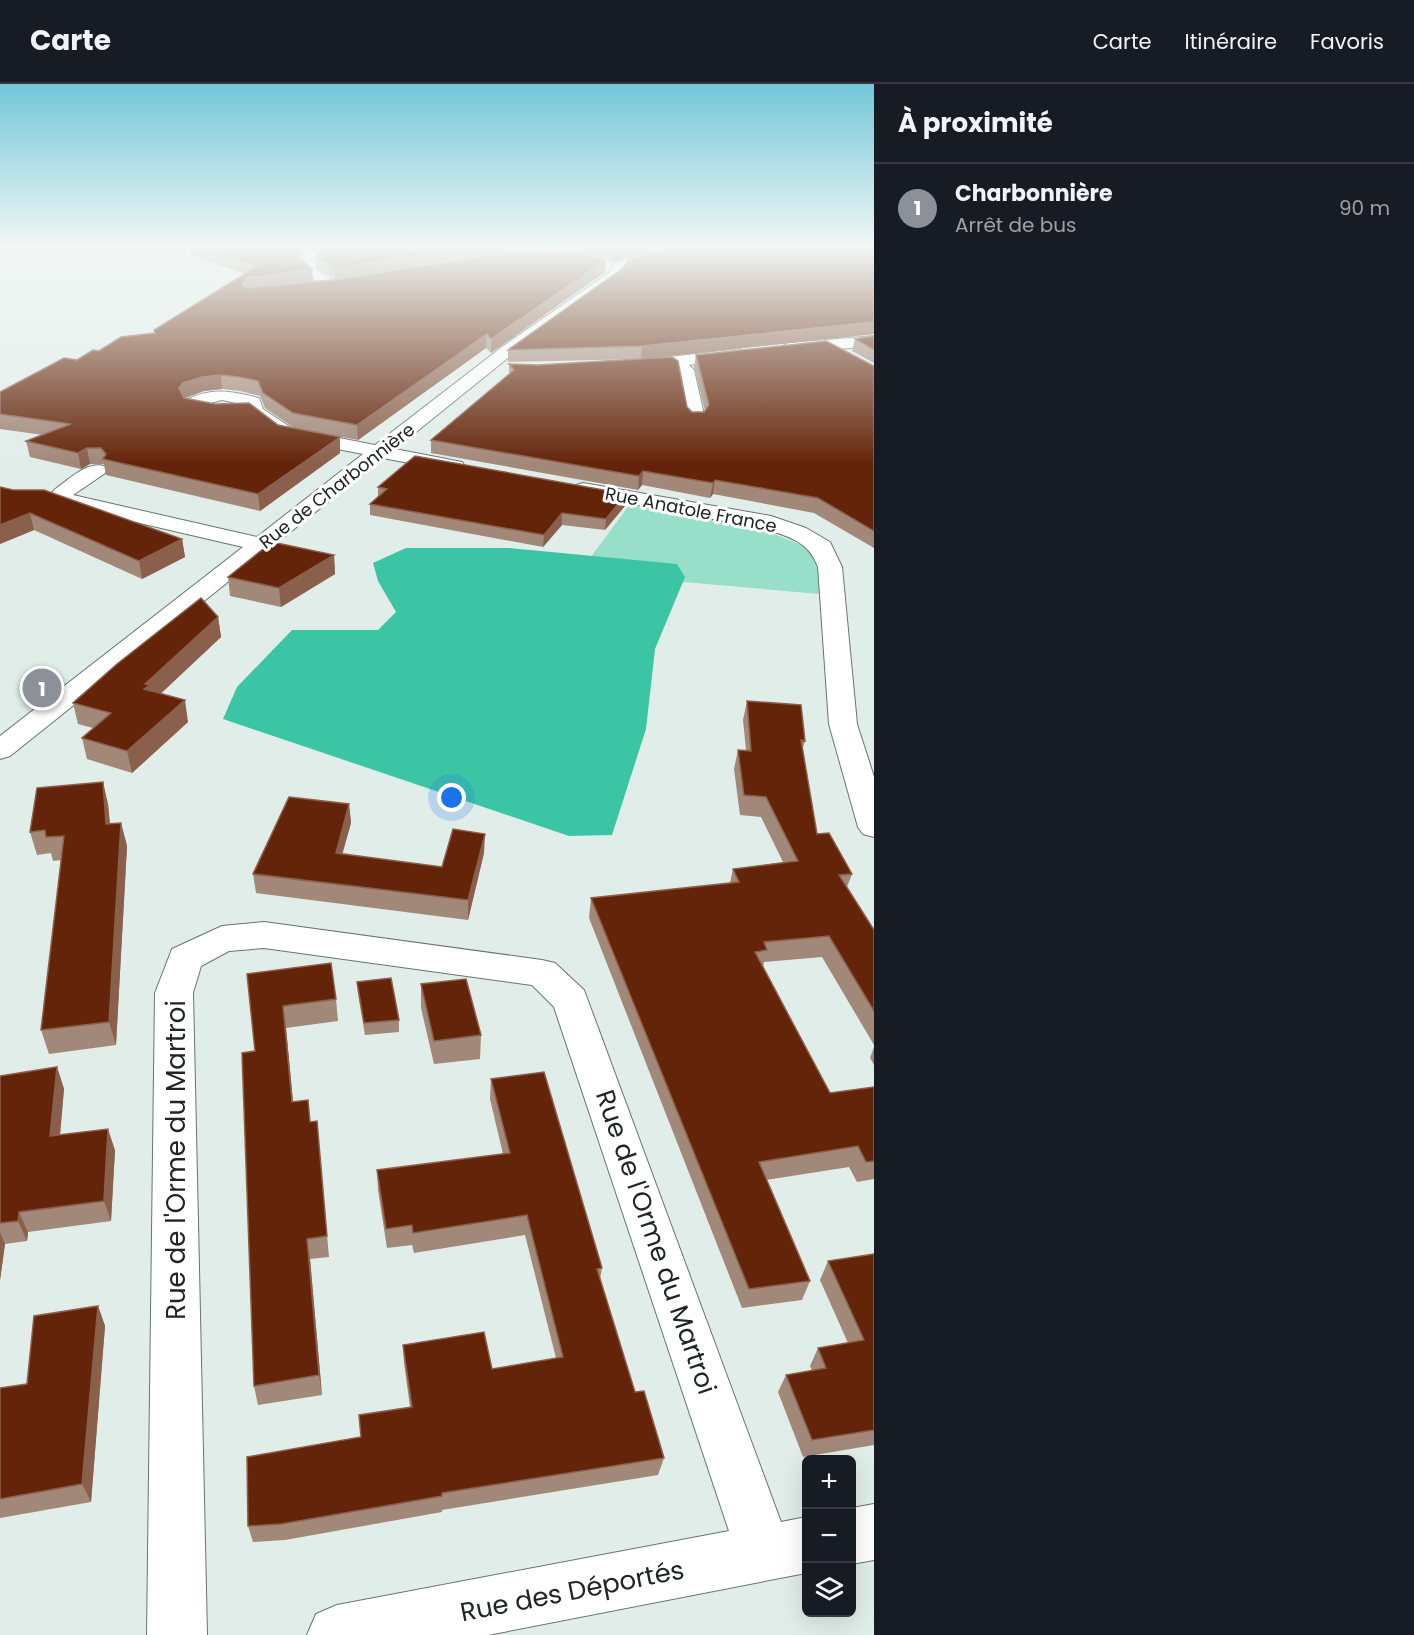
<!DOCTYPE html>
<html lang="fr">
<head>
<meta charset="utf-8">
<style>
	:root { --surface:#171b24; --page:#20242c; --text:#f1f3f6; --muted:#9ea1a6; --line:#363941; --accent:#8c9099 }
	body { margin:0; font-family:Poppins,sans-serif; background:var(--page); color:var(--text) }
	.controls { position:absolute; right:18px; bottom:18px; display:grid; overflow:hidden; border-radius:9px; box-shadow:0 6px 24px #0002 }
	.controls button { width:54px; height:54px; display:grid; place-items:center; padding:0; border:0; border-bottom:2px solid var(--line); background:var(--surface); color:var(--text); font:30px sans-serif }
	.you { position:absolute; left:452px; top:714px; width:21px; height:21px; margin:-15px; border:4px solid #fff; border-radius:50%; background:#1a73e8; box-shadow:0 0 0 9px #1a73e833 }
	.badge { display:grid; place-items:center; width:39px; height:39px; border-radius:50%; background:var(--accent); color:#fff; font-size:20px; font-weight:700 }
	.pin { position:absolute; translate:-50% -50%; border:3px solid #fff; box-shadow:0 2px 6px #0006 }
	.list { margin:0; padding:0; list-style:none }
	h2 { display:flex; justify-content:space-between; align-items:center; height:78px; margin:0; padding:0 24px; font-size:26px }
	h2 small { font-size:20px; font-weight:400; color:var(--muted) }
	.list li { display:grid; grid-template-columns:39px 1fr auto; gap:18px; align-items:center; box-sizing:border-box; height:90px; padding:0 24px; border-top:2px solid var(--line) }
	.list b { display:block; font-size:22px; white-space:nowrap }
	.list p { margin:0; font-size:20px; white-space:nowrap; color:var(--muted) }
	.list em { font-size:20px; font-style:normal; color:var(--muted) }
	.icon { flex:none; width:33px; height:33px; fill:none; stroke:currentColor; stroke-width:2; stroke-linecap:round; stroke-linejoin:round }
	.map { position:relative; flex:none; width:874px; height:1551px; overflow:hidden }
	header { display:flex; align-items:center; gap:36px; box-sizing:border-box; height:84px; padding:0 30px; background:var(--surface); border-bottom:2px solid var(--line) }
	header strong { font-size:28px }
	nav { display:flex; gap:33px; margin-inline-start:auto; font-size:21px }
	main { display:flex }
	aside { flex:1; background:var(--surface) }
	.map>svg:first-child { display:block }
	.green { fill:#97dfc9 }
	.forest { fill:#3cc5a5 }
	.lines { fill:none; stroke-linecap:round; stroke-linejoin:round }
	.minor-casing { stroke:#697470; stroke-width:2 }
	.minor { fill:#fff; fill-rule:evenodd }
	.wall { fill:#a28879 }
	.shaded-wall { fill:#8a604c }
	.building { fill:#642409; stroke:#8a604c; stroke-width:1.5 }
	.labels { text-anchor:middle; stroke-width:6; stroke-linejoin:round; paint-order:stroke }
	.far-street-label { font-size:18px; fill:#202423; stroke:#fff }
	.near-street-label { font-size:26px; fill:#202423; stroke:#fff }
</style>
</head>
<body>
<header>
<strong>Carte</strong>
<nav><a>Carte</a><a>Itinéraire</a><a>Favoris</a></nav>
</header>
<main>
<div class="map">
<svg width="874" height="1551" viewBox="0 0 874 1551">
	<rect width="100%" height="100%" fill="#e1ede9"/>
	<!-- green -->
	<path class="green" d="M630 420C692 432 758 437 815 468L820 510 579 489Z"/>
	<!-- forest -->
	<path class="forest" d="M406 464H509L677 480 685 493 655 565 646 645 612 751 569 752 223 635 237 603 292 546H378L396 528 378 497 373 479Z"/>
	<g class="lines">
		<defs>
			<path id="minor" d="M305 163H317L316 185 335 198 367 193 374 197 367 201 327 205 302 186Z
				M671 163H690L688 166 625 184 621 193 514 269 395 365 462 378 465 382 462 386 455 388 383 374 10 672 0 675V652L243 463 58 420 51 410 54 406C68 396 87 377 104 382L107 386 104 390 73 411 257 453 363 370 280 354 249 331 245 321 222 316 206 320 233 325 236 329 233 333 227 334 187 327 183 320 186 316C212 303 232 307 259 314L263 325 293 345 375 361 502 263 610 188 614 179Z
				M874 252V262L788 269 780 264 788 259Z
				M740 265 748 270 746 273 689 281 694 286 705 335 702 339H690L687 335 678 288 671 283 633 287 625 282 633 277Z
				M583 399 771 432 806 444 830 458 842 483 857 640 874 693V753L863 750 858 743 829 640 818 483C808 457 791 454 766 445L576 409 573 405 576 401Z
				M264 838 542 876 555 879 584 906 781 1438 806 1433V1489L488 1551H307L316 1530 337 1521 729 1447 554 923 532 901 264 864 229 867 201 882 193 909 207 1551H147L155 909 172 865 222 842Z
				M874 1420V1476L852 1480V1424Z"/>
		</defs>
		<!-- minor casing -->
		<use href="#minor" class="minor-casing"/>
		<!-- minor -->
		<use href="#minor" class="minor"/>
	</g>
	<!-- wall -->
	<path class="wall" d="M190 163H304L302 165 301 176 312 185 313 197 606 176 605 188 491 269 486 264 358 356 294 344 265 324 260 312 240 307 222 305 204 307 185 314 278 341 340 353V369L260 427 106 391 104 380H90L81 385 30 373 26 357 43 351 0 345V308L77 276 154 249 245 190 191 171Z
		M318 163H664L614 178 574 166 501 168 335 195 318 184Z
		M874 163V250L641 275 508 278V266Z
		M874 252V279L852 267 855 255Z
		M696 271 874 282V464L814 429 713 410 710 414 642 401 638 406 431 369V356L509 291V280L687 323 692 328H704L705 327 694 283Z
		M0 403 182 455 185 473 142 495 34 446 0 460Z
		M378 403 625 422 605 446 562 441 543 463 370 431V420L378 412Z
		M334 471 335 490 281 523 230 512 228 493Z
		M218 533 221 553 160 610 188 638 132 689 87 675 82 654 93 644 78 640 73 619Z
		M747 617 805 657 802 666 817 750 852 790 847 803 874 846V961L822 873 764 878 763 883 830 1009 874 1003V1095L857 1098 849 1083 766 1096 810 1197 802 1216 742 1224 589 834 591 814 730 799 733 785 783 778 761 733 740 731 734 685 738 666H746L743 636Z
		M108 720 110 740 121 739 127 762 116 961 49 970 41 946 62 776 53 777 51 769 37 771 30 748Z
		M349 720 351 739 342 770 442 783 484 769 468 836 256 809 253 790Z
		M247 890 336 915 338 937 286 944 293 1017 310 1038 319 1059 329 1173 310 1175 322 1311 258 1321 254 1302 255 967Z
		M357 898 399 936V948L365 951 358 910Z
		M421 900 481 951 480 975 434 980 421 924Z
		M874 963V981L870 974Z
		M57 983 64 1005 60 1051 115 1066 111 1137 28 1148 27 1157 5 1160 0 1196V992Z
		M491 995 602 1184 600 1195 635 1308 664 1374 658 1391 442 1426V1428L285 1456 253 1458 248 1442 361 1353 410 1323 404 1279 403 1261 492 1285 556 1274 525 1151 414 1169 412 1161 387 1164 378 1106 377 1086 503 1070 490 1015Z
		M874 1170V1361L803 1373 778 1308 786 1291 812 1287 810 1282 818 1264 848 1259 820 1196 828 1177Z
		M98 1222 105 1242 91 1418 0 1434V1304L27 1300Z"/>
	<!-- shaded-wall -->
	<path class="shaded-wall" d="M300 163H302V168L300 186 299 174Z
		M470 163H501V168L335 195V184Z
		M631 163H664L614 178 615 168Z
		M606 176 605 188 491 269V255Z
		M312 185 313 197 248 206 243 200 246 194Z
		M874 238V250L641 275 642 262Z
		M487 250 486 264 358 356 357 341Z
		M221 291 222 305 204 307 185 314 181 319 179 304 183 299 202 293Z
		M340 353V369L260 427 258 410Z
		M87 364 90 380 81 385 78 369Z
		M643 387 642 401 638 406 639 392Z
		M715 396 713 410 710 414 713 399Z
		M626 410 625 422 605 446 606 435Z
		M30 429 34 446 0 460V441Z
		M562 429V441L543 463 544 451Z
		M182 455 185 473 142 495 139 477Z
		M334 471 335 490 281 523 279 504Z
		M218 533 221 553 153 617 144 605 145 600Z
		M185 616 188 638 132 689 127 667Z
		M103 698 108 720 112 763 106 740Z
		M349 720 351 739 337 789 336 769Z
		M121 739 127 762 116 961 109 938Z
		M485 750 484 769 468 836V816Z
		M283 922 286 944 295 1039 292 1018Z
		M57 983 64 1005 58 1073 50 1052Z
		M108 1045 115 1066 111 1137 104 1117Z
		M19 1128 28 1148 27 1157 18 1137Z
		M0 1148 5 1160 0 1196Z
		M307 1155 310 1175 322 1311 319 1291Z
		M98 1222 105 1242 91 1418 82 1400Z"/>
	<!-- building -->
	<path class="building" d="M198 163H300L299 174 312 185 246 194 243 200 247 204 332 196 502 169 574 167 606 176 491 255 487 250 357 341 293 329 263 309 258 297 239 293 221 291 202 293 183 299 179 304 184 314 215 320 249 319 278 341 340 353 258 410 103 375 106 370 101 364H87L78 369 26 357 71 340 0 330V308L64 274 77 276 93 266 99 267 121 253 155 249 154 246 257 182Z
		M318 163H470L335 184 318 174Z
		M599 163H631L615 168Z
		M673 163H874V238L642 262 508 266 623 184 628 176Z
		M874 252V266L855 255Z
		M826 257 874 282V447L818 414 715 396 713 399 643 387 639 392 431 356 514 286 509 280 538 281 672 273 678 277 687 323 692 328H704L709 321 696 271Z
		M415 372 626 410 606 435 562 429 544 451 370 420 387 405 378 403Z
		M0 403 13 406H44L182 455 139 477 30 429 0 441Z
		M272 458 334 471 279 504 228 493Z
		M201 514 218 533 145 600 150 601 144 605 185 616 127 667 82 654 111 629 73 619 117 580Z
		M747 617 801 621 805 657 801 656 817 750 829 749 852 790 839 791 874 846V927L829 852 764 858 767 866 755 868 830 1009 874 1003V1077L866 1078 858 1062 759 1078 810 1197 749 1205 591 814 739 798 733 785 798 777 766 713 744 711 738 666 751 667Z
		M103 698 106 740 121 739 109 938 41 946 64 752 46 753 45 746 30 748 37 704Z
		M289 713 349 720 336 769 442 783 453 745 485 750 468 816 253 790Z
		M331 879 336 915 283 922 292 1018 308 1016 310 1038 317 1037 327 1152 307 1155 319 1291 254 1302 242 969 255 967 247 890Z
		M391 894 399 936 364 939 357 898Z
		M466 895 481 951 434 957 421 900Z
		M57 983 50 1052 108 1045 104 1117 19 1128 18 1137 0 1139V992Z
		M544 988 602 1184 597 1185 635 1308 644 1307 664 1374 442 1409V1412L281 1440 248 1442 247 1373 361 1353 359 1331 412 1323 403 1261 484 1248 492 1285 563 1273 527 1131 413 1149 412 1141 386 1145 377 1086 510 1069 491 995Z
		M874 1170V1346L812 1356 786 1291 826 1284 818 1264 864 1256 828 1177Z
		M98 1222 82 1400 0 1415V1304L27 1300 34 1232Z"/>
	<!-- sky -->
	<linearGradient id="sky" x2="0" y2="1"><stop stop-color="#73c7d9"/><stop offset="0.43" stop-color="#f2f7f5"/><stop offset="1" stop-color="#f2f7f5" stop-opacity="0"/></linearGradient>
	<rect width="874" height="380" fill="url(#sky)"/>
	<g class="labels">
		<!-- far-street labels -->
		<g class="far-street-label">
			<text transform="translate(337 402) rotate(-38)" y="6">Rue de Charbonnière</text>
			<text transform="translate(691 426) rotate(11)" y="6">Rue Anatole France</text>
		</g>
		<!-- near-street labels -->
		<g class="near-street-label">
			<text transform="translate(176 1076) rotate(-90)" y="9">Rue de l'Orme du Martroi</text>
			<text transform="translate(656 1158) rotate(71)" y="9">Rue de l'Orme du Martroi</text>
			<text transform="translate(572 1507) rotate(-11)" y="9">Rue des Déportés</text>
		</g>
	</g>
</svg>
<div class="controls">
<button>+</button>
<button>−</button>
<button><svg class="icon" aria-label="layers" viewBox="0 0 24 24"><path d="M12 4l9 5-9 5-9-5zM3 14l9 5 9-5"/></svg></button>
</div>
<div class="you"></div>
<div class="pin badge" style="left:42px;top:604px">1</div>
</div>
<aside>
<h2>À proximité<small></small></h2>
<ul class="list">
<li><span class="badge">1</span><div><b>Charbonnière</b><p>Arrêt de bus</p></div><em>90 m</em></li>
</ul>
</aside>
</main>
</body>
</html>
